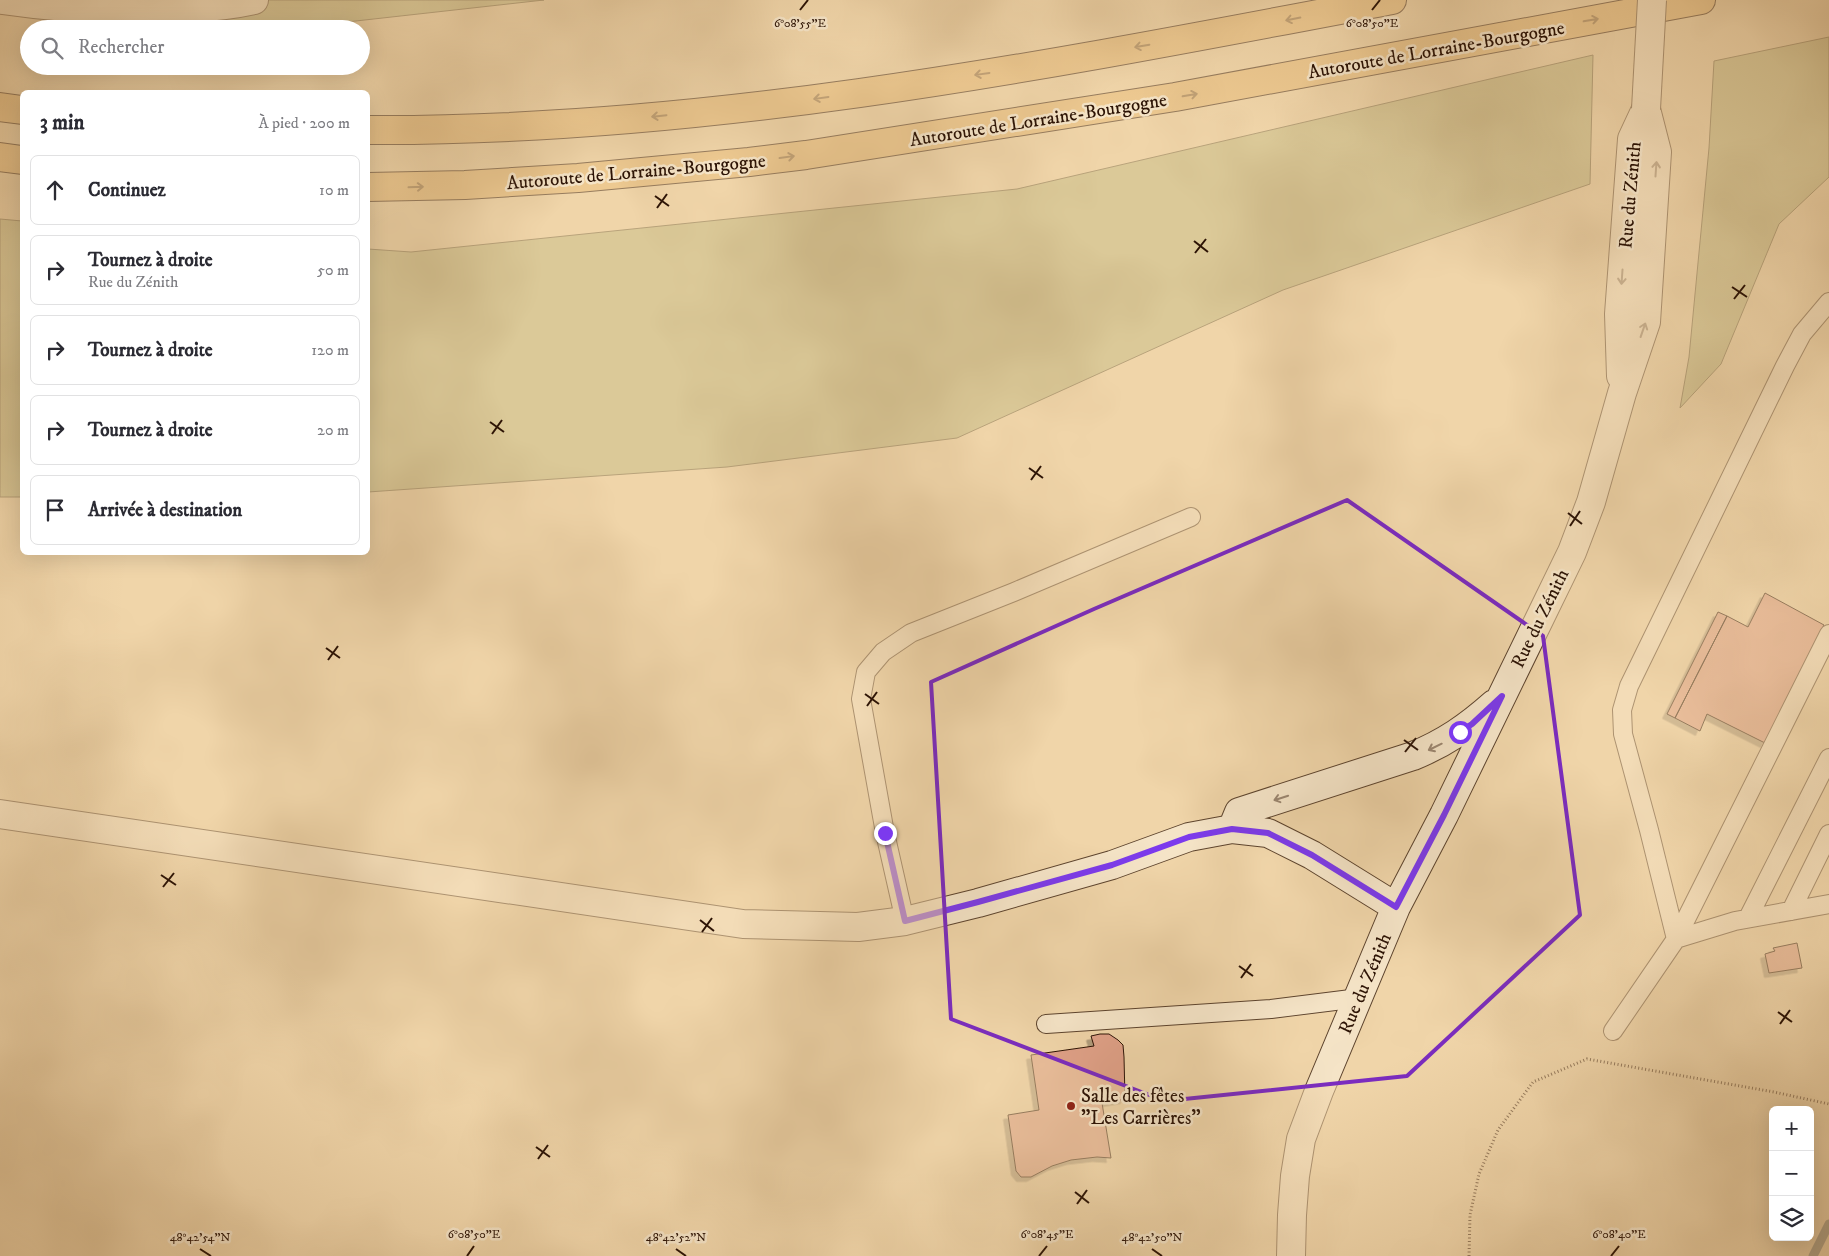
<!DOCTYPE html>
<html lang="fr">
<head>
<meta charset="utf-8">
<style>
	:root { --surface:#fff; --page:#f2f2f3; --text:#2b2b33; --muted:#7c7c81; --line:#e1e1e2 }
	body { margin:0; font-family:"IM FELL DW Pica",serif; background:var(--page); color:var(--text) }
	.controls { position:absolute; right:15px; bottom:15px; display:grid; overflow:hidden; border-radius:8px; box-shadow:0 5px 20px #0002 }
	.controls button { width:45px; height:45px; display:grid; place-items:center; padding:0; border:0; border-bottom:1px solid var(--line); background:var(--surface); color:var(--text); font:25px sans-serif }
	.stop { position:absolute; width:15px; height:15px; margin:-11px; border:4px solid #7c3aed; border-radius:50%; background:#fff }
	.stop.end { background:#7c3aed; border-color:#fff; box-shadow:0 1px 5px #0008 }
	.list { margin:0; padding:0; list-style:none }
	h2 { display:flex; justify-content:space-between; align-items:center; height:65px; margin:0; padding:0 20px; font-size:21px }
	h2 small { font-size:16px; font-weight:400; color:var(--muted) }
	.list li { display:grid; grid-template-columns:32px 1fr auto; gap:15px; align-items:center; box-sizing:border-box; height:70px; margin:0 10px 10px; padding:0 10px; border:1px solid var(--line); border-radius:8px }
	.list b { display:block; font-size:19px; white-space:nowrap }
	.list p { margin:0; font-size:16px; white-space:nowrap; color:var(--muted) }
	.list em { font-size:16px; font-style:normal; color:var(--muted) }
	.icon { flex:none; width:28px; height:28px; fill:none; stroke:currentColor; stroke-width:2; stroke-linecap:round; stroke-linejoin:round }
	.map { position:relative; flex:none; width:1829px; height:1256px; overflow:hidden }
	.search { position:absolute; background:var(--surface); box-shadow:0 5px 20px #0002; left:20px; top:20px; width:350px; height:55px; display:flex; align-items:center; gap:12px; box-sizing:border-box; padding:0 18px; border-radius:28px; color:var(--muted); font-size:19px }
	.panel { position:absolute; background:var(--surface); box-shadow:0 5px 20px #0002; left:20px; top:90px; width:350px; height:465px; border-radius:8px }
	.map>svg:first-child { display:block }
	.green { fill:#c0bb84; stroke:#766744 }
	.lines { fill:none; stroke-linecap:round; stroke-linejoin:round }
	.stream { stroke:#71756e; stroke-width:9 }
	.building { fill:#e0a188; stroke:#2c1305; filter:url(#shadow) }
	.service-casing { stroke:#5d442e; stroke-width:20 }
	.minor-casing { stroke:#5d442e; stroke-width:30 }
	.tertiary-casing { stroke:#5d442e; stroke-width:30 }
	.motorway-casing { stroke:#2c1305; stroke-width:30 }
	.path { stroke:#2c1305; stroke-width:3; stroke-dasharray:1 2.5; stroke-linecap:butt }
	.service { stroke:#f5e4c7; stroke-width:18 }
	.minor { stroke:#f5e4c7; stroke-width:28 }
	.tertiary { stroke:#f5e4c7; stroke-width:28 }
	.motorway { stroke:#e8ba74; stroke-width:28 }
	.minor-bridge-casing { stroke:#5d442e; stroke-width:30; stroke-linecap:butt }
	.minor-bridge { stroke:#f5e4c7; stroke-width:28 }
	.oneway { stroke:#8a663c }
	.oneway2 { stroke:#9b8670 }
	.route { stroke:#7c3aed; stroke-width:6 }
	.marked { fill:none; stroke:#7b2cbf; stroke-width:4; stroke-linejoin:round }
	.ticks { fill:none; stroke:#2c1305; stroke-width:2 }
	.poi-dot { fill:#8f2418; stroke:#f5e4c7; stroke-width:2 }
	.labels { text-anchor:middle; stroke-width:5; stroke-linejoin:round; paint-order:stroke }
	.street-label { font-size:19px; fill:#2c1305; stroke:#f5e4c7 }
	.poi-label { font-size:19px; fill:#2c1305; stroke:#f5e4c7; text-anchor:start }
	.ticks-label { font-size:12px; text-anchor:middle; fill:#2c1305; stroke:#f5e4c7; stroke-width:5; stroke-linejoin:round; paint-order:stroke }
</style>
</head>
<body>
<div class="map">
<svg width="1829" height="1256" viewBox="0 0 1829 1256">
	<defs>
		<filter id="shadow"><feDropShadow dx="-4.5" dy="4.5" stdDeviation="0" flood-color="#0004"/></filter>
	</defs>
	<rect width="100%" height="100%" fill="#f0d5a9"/>
	<filter id="stains"><feTurbulence type="fractalNoise" baseFrequency=".004" numOctaves="4"/><feColorMatrix values="0 0 0 0 .2 0 0 0 0 .09 0 0 0 0 .02 0 0 0 .5 -.17"/></filter>
	<radialGradient id="worn" r=".72"><stop offset=".6" stop-color="#630" stop-opacity="0"/><stop offset="1" stop-color="#630" stop-opacity=".3"/></radialGradient>
	<!-- green -->
	<path class="green" d="M112 0H544L284 29H210Z
		M1829 37V177L1779 224 1721 364 1680 408 1689 357 1709 148 1714 61Z
		M1593 55 1590 184 1283 290 957 438 727 467 368 492V249L411 252 1017 189Z
		M0 219 22 221V497H0Z"/>
	<g class="lines">
		<!-- stream -->
		<path class="stream" d="M1813 1256 1829 1224"/>
	</g>
	<!-- building -->
	<path class="building" d="M1765 593 1824 625 1765 743 1707 714 1700 731 1675 718 1727 616 1748 627Z
		M1718 612 1727 616 1675 718 1667 714Z
		M1797 943 1802 968 1769 973 1765 954 1775 951 1773 948Z
		M1100 1034H1109L1118 1040 1123 1045 1124 1057 1125 1099 1102 1103 1111 1158 1097 1157 1071 1160 1052 1166 1031 1177H1021L1016 1171 1008 1115 1039 1110 1031 1055 1094 1046 1091 1036Z"/>
	<g class="lines">
		<defs>
			<path id="service" d="M1791 911 1829 834
				M1748 918 1829 758
				M905 921 885 833 861 699 866 672 883 652 911 633 1014 592 1191 517
				M1676 939 1649 830 1623 734 1622 710 1629 686 1785 366 1802 334 1829 302
				M1676 939 1829 634
				M1046 1024 1271 1009 1359 998
				M1613 1031 1676 939 1735 921 1829 904"/>
			<path id="minor" d="M1621 376 1619 314 1632 139 1646 109
				M0 814 743 924 858 927 905 921 978 903 1112 865 1189 837 1232 829 1268 833 1312 855 1396 907
				M1232 829 1239 812 1413 756C1445 743 1468 727 1494 704
				M1291 1256 1292 1215 1295 1176 1301 1139 1319 1091 1396 907 1444 815 1572 552 1591 502 1622 393 1646 322 1657 152 1646 109"/>
			<path id="tertiary" d="M2 0C64 9 126 13 189 8 211 7 232 5 254 0"/>
			<path id="motorway" d="M0 107 22 110
				M368 130C713 132 1054 64 1392 0
				M0 157 22 160
				M368 187 465 185 578 178 749 162 806 155 1175 97 1701 0"/>
		</defs>
		<!-- service casing -->
		<use href="#service" class="service-casing"/>
		<!-- minor casing -->
		<use href="#minor" class="minor-casing"/>
		<!-- tertiary casing -->
		<use href="#tertiary" class="tertiary-casing"/>
		<!-- motorway casing -->
		<use href="#motorway" class="motorway-casing"/>
		<!-- path -->
		<path class="path" d="M1469 1256 1470 1215 1479 1174 1498 1130 1533 1082 1587 1059 1774 1092 1829 1104"/>
		<!-- service -->
		<use href="#service" class="service"/>
		<!-- minor -->
		<use href="#minor" class="minor"/>
		<!-- tertiary -->
		<use href="#tertiary" class="tertiary"/>
		<!-- motorway -->
		<use href="#motorway" class="motorway"/>
		<defs>
			<path id="minor-bridge" d="M1646 109 1652 0"/>
		</defs>
		<!-- minor-bridge casing -->
		<use href="#minor-bridge" class="minor-bridge-casing"/>
		<!-- minor-bridge -->
		<use href="#minor-bridge" class="minor-bridge"/>
	</g>
	<!-- one-way arrows -->
	<defs><path id="oneway-shaft" d="M-6 0H5M1.5-3L5.5 0L1.5 3" fill="none" stroke-width="1.6" stroke-linecap="round" stroke-linejoin="round" transform="scale(1.25)"/></defs>
	<g class="oneway">
		<use href="#oneway-shaft" transform="translate(1293 19) rotate(169)"/>
		<use href="#oneway-shaft" transform="translate(1591 20) rotate(-10)"/>
		<use href="#oneway-shaft" transform="translate(1142 46) rotate(170)"/>
		<use href="#oneway-shaft" transform="translate(982 74) rotate(172)"/>
		<use href="#oneway-shaft" transform="translate(1190 95) rotate(-10)"/>
		<use href="#oneway-shaft" transform="translate(821 98) rotate(172)"/>
		<use href="#oneway-shaft" transform="translate(659 116) rotate(174)"/>
		<use href="#oneway-shaft" transform="translate(787 157) rotate(-8)"/>
		<use href="#oneway-shaft" transform="translate(416 187) rotate(-2)"/>
	</g>
	<g class="oneway2">
		<use href="#oneway-shaft" transform="translate(1656 169) rotate(-86)"/>
		<use href="#oneway-shaft" transform="translate(1622 277) rotate(94)"/>
		<use href="#oneway-shaft" transform="translate(1643 330) rotate(-71)"/>
		<use href="#oneway-shaft" transform="translate(1435 747) rotate(154)"/>
		<use href="#oneway-shaft" transform="translate(1281 798) rotate(162)"/>
	</g>
	<g class="lines">
		<!-- route -->
		<path class="route" d="M885 833 905 921 978 902 1112 865 1189 837 1232 829 1268 833 1312 855 1396 907 1444 815 1502 696 1472 724 1460 732"/>
	</g>
	<!-- marked area -->
	<path d="M0 0H1829V1256H0ZM1347 500 1543 636 1580 915 1407 1076 1165 1101 951 1019 931 682 1094 609Z" fill="#f0d5a9" fill-opacity=".55" fill-rule="evenodd"/>
	<path class="marked" d="M1347 500 1543 636 1580 915 1407 1076 1165 1101 951 1019 931 682 1094 609Z"/>
	<!-- ticks -->
	<path class="ticks" d="M800 10 808 0M1372 10 1380 0M655 196 669 206M657 208 667 194M1194 241 1208 252M1195 253 1206 239M1732 287 1747 297M1734 299 1745 285M490 422 504 432M492 434 502 420M1029 468 1043 478M1031 480 1041 466M1568 513 1582 524M1570 526 1580 511M326 648 340 658M328 660 338 646M865 694 879 704M867 706 877 692M1404 740 1418 750M1405 752 1416 738M161 875 176 885M163 887 174 873M700 920 714 931M702 932 712 918M1239 966 1253 976M1241 978 1251 964M1778 1012 1792 1022M1780 1024 1790 1010M536 1147 550 1157M538 1159 548 1145M1075 1192 1089 1203M1077 1204 1087 1190M200 1249 211 1256M676 1249 686 1256M1152 1249 1162 1256M467 1256 474 1246M1039 1256 1047 1246M1611 1256 1619 1246"/>
	<!-- markers -->
	<circle class="poi-dot" cx="1071" cy="1106" r="5"/>
	<g class="labels">
		<!-- street labels -->
		<g class="street-label">
			<text transform="translate(1436 49) rotate(-10)" y="7">Autoroute de Lorraine-Bourgogne</text>
			<text transform="translate(1038 119) rotate(-9)" y="7">Autoroute de Lorraine-Bourgogne</text>
			<text transform="translate(636 171) rotate(-5)" y="7">Autoroute de Lorraine-Bourgogne</text>
			<text transform="translate(1629 195) rotate(-85)" y="7">Rue du Zénith</text>
			<text transform="translate(1539 618) rotate(-64)" y="7">Rue du Zénith</text>
			<text transform="translate(1364 983) rotate(-67)" y="7">Rue du Zénith</text>
		</g>
		<!-- poi labels -->
		<g class="poi-label">
			<text x="1081" y="1102">Salle des fêtes<tspan x="1081" dy="22">"Les Carrières"</tspan></text>
		</g>
	</g>
	<g class="ticks-label">
		<text x="1372" y="27">6°08'50"E</text>
		<text x="800" y="27">6°08'55"E</text>
		<text x="474" y="1238">6°08'50"E</text>
		<text x="1047" y="1238">6°08'45"E</text>
		<text x="1619" y="1238">6°08'40"E</text>
		<text x="200" y="1241">48°42'54"N</text>
		<text x="676" y="1241">48°42'52"N</text>
		<text x="1152" y="1241">48°42'50"N</text>
	</g>
	<rect width="100%" height="100%" filter="url(#stains)"/>
	<rect width="100%" height="100%" fill="url(#worn)"/>
</svg>
<div class="controls">
<button>+</button>
<button>−</button>
<button><svg class="icon" aria-label="layers" viewBox="0 0 24 24"><path d="M12 4l9 5-9 5-9-5zM3 14l9 5 9-5"/></svg></button>
</div>
<div class="stop" style="left:1460px;top:732px"></div>
<div class="stop end" style="left:885px;top:833px"></div>
<div class="search"><svg class="icon" aria-label="search" viewBox="0 0 24 24"><circle cx="10" cy="10" r="6"/><path d="M15 15l6 6"/></svg>Rechercher</div>
<section class="panel">
<h2>3 min<small>À pied · 200 m</small></h2>
<ul class="list">
<li><svg class="icon" aria-label="ahead" viewBox="0 0 24 24"><path d="M12 20V5M6 11l6-6 6 6"/></svg><div><b>Continuez</b></div><em>10 m</em></li>
<li><svg class="icon" aria-label="right" viewBox="0 0 24 24"><path d="M7 20v-9h11M14 6l5 5-5 5"/></svg><div><b>Tournez à droite</b><p>Rue du Zénith</p></div><em>50 m</em></li>
<li><svg class="icon" aria-label="right" viewBox="0 0 24 24"><path d="M7 20v-9h11M14 6l5 5-5 5"/></svg><div><b>Tournez à droite</b></div><em>120 m</em></li>
<li><svg class="icon" aria-label="right" viewBox="0 0 24 24"><path d="M7 20v-9h11M14 6l5 5-5 5"/></svg><div><b>Tournez à droite</b></div><em>20 m</em></li>
<li><svg class="icon" aria-label="arrive" viewBox="0 0 24 24"><path d="M6 21V4h12l-3 4 3 4H6"/></svg><div><b>Arrivée à destination</b></div></li>
</ul>
</section>
</div>
</body>
</html>
